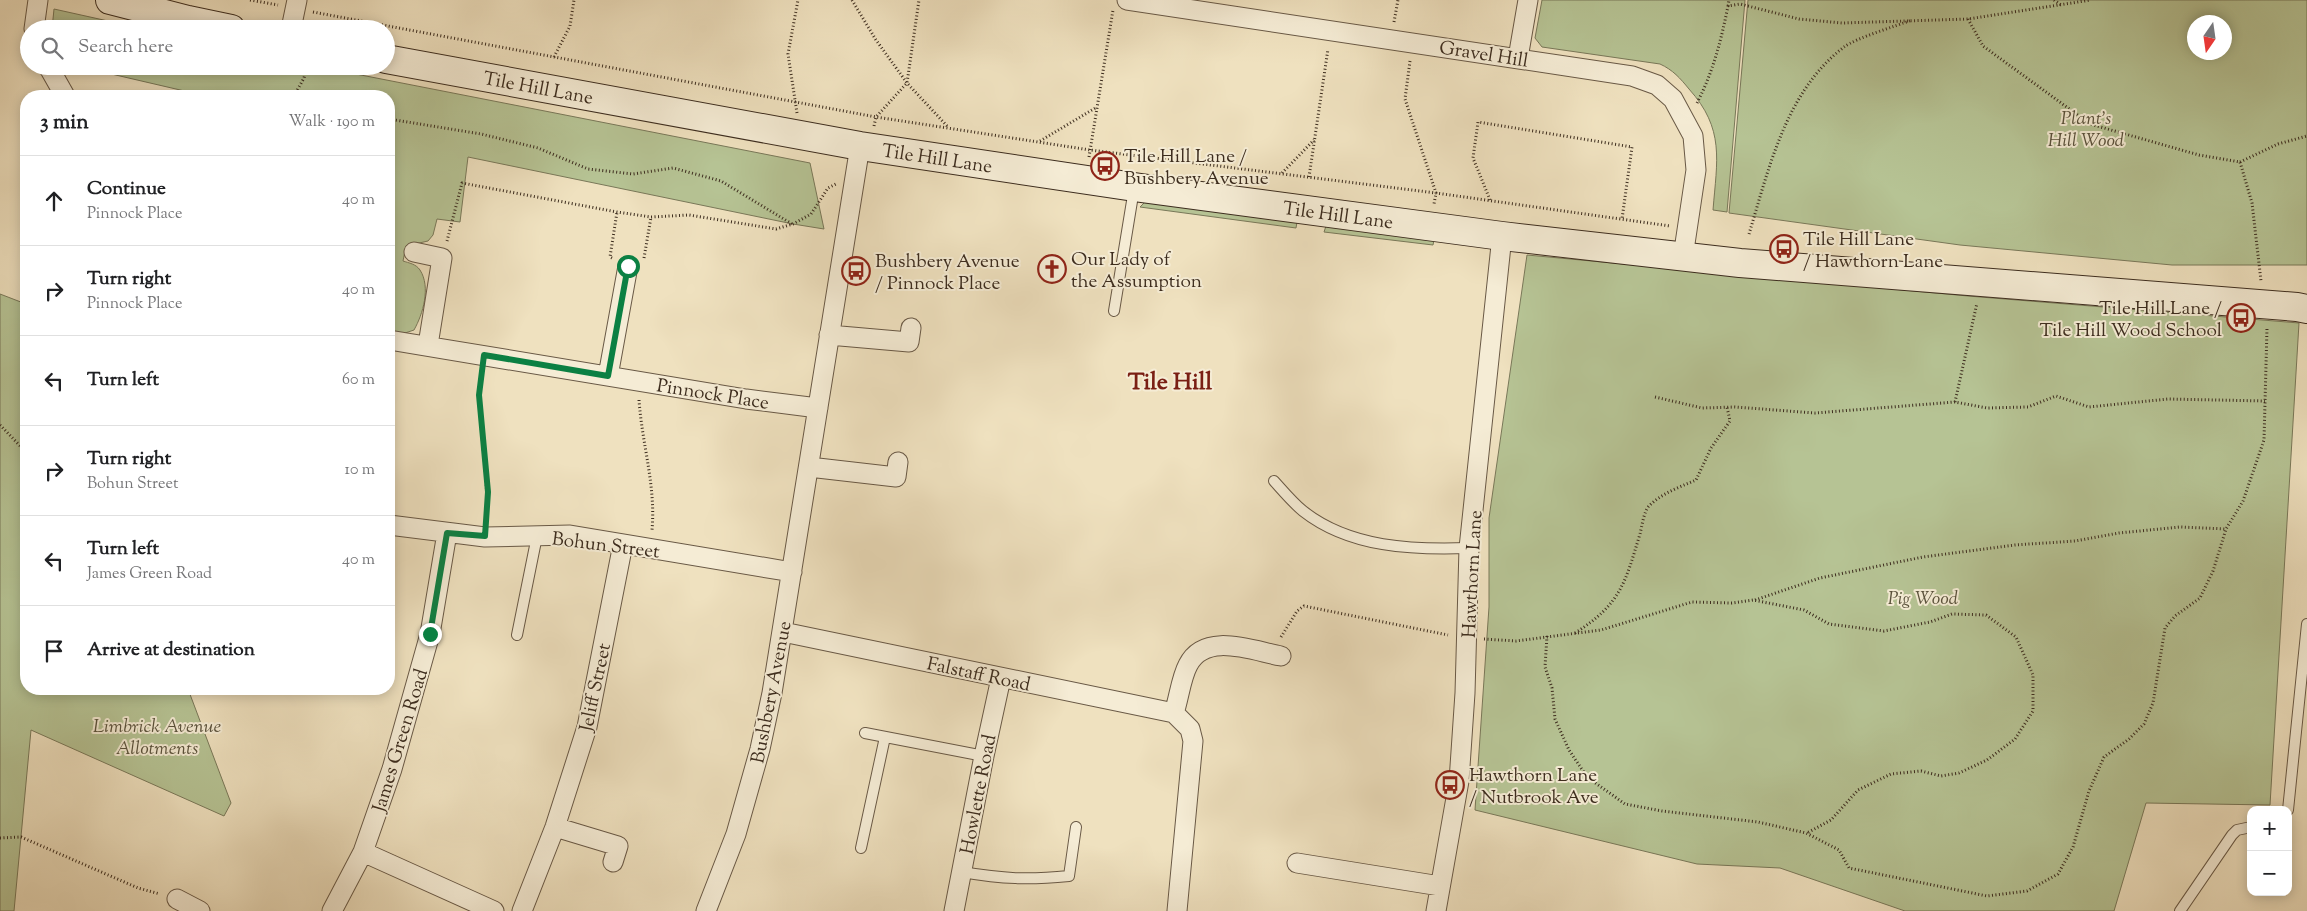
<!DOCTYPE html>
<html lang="en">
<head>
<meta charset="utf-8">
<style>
	:root { --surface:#fff; --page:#f6f6f6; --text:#202124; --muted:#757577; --line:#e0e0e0 }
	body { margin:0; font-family:"Sorts Mill Goudy",serif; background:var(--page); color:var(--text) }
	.controls { position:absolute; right:15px; bottom:15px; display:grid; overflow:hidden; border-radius:10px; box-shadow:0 2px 12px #0003 }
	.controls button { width:45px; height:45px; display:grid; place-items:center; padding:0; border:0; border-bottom:1px solid var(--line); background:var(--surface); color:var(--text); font:25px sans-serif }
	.compass { position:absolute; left:2187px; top:15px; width:45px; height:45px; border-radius:50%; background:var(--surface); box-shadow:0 2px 12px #0003; rotate:193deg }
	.stop { position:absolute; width:15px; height:15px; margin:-11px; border:4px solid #0b8043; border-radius:50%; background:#fff }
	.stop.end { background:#0b8043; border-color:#fff; box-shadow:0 1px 5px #0008 }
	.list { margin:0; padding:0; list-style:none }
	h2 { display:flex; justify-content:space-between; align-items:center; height:65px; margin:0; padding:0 20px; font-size:21px }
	h2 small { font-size:16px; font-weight:400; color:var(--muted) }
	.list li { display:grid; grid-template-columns:32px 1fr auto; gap:15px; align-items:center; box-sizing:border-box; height:90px; padding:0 20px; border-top:1px solid var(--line) }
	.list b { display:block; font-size:19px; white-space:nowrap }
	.list p { margin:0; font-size:16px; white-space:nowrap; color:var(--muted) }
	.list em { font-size:16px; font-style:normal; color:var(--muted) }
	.icon { flex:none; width:28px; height:28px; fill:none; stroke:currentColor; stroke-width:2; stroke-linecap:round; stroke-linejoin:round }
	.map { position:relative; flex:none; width:2307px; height:911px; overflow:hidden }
	.search { position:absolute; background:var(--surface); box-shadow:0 2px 12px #0003; left:20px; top:20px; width:375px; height:55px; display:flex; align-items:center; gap:12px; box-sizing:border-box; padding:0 18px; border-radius:28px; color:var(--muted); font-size:19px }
	.panel { position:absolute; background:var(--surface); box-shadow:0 2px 12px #0003; left:20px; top:90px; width:375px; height:605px; border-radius:20px }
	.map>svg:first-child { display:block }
	.green { fill:#b6c394; stroke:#797859; fill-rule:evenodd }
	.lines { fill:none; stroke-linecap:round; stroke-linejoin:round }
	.service-casing { stroke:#695946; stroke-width:12 }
	.minor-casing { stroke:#695946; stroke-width:21 }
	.secondary-casing { stroke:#3c2c1e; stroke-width:30 }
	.path { stroke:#3c2c1e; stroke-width:3; stroke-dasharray:1 2.5; stroke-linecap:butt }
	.service { stroke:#f5ecd5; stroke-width:10 }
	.minor { stroke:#f5ecd5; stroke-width:19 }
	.secondary { stroke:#f5ecd5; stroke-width:28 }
	.route { stroke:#0b8043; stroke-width:6 }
	.labels { text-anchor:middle; stroke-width:4; stroke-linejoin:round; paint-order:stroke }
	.street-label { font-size:19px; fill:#3c2c1e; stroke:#f5ecd5 }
	.park-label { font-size:19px; font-style:italic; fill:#5a523c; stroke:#f5ecd5 }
	.poi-label { font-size:19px; fill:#3c2c1e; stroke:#f5ecd5; text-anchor:start }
	.district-label { font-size:24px; font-weight:bold; fill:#7a1f14; stroke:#f5ecd5 }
</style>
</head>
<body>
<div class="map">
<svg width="2307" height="911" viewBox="0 0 2307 911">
	<rect width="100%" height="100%" fill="#efe1bf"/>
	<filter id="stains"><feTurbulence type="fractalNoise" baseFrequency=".004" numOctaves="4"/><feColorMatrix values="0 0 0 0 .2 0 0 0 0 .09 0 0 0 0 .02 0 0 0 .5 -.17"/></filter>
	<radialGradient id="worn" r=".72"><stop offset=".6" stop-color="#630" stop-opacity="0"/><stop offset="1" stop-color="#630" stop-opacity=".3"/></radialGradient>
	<!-- green -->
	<path class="green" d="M1542 0H1745L1727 212 1713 210C1717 160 1725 129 1689 89 1680 78 1673 70 1660 64L1542 47 1535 38Z
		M1748 0H2307V265H2172L1960 245 1729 213ZM2194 22H2224V52H2194Z
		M54 9 144 29H52Z
		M77 66H315L810 163 824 229 793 224 468 157 460 222 437 219 433 235 428 241 406 246 403 261C409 263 416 264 420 270 431 287 423 314 414 330L405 333 389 331V96H206Z
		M1146 201 1297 222 1296 228 1140 207Z
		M1326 226 1434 240 1433 245 1324 232Z
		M1527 255 1968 296 2299 323 2270 805 2146 803 2114 911H1905L1780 868 1697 864 1475 810 1489 607V518Z
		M0 294 26 304V689H188L231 803 224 816 31 730 14 911H0Z"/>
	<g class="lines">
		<defs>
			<path id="service" d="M1114 311 1134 189
				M1274 481C1283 491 1293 503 1303 511 1350 548 1413 550 1469 548
				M517 635 537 536
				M865 733 984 756
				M2288 810 2307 624
				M861 848 885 737
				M962 872C1003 879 1028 880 1069 876L1076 827
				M2180 911 2232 835 2237 830 2251 827"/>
			<path id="minor" d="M1127 0 1632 76 1657 85 1673 99 1693 136 1696 170 1683 257
				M34 29 38 0
				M291 29 297 0
				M1518 58 1528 0
				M48 66 65 96
				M414 252 442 258 428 345
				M829 335 909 342 911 328
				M389 340 746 399 818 408
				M608 376 628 266
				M809 467 896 477 898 462
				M389 525 485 537 570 535 792 572
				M783 632 1174 713 1190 729 1193 741 1177 911
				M1174 713C1179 698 1181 678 1188 665 1205 631 1253 651 1281 656
				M555 827 618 846 613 862
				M363 852 494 911
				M1297 863 1440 886
				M177 899 200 911
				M332 911 363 852 392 769 430 634 447 533
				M522 911 555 827 587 727 623 544
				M706 911 736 834 760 749 772 693 860 146
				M954 911 984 756 1001 678
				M1436 911 1459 781 1465 693 1469 548 1502 236"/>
			<g id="secondary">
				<path d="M110 0 188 20 231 29"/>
				<path id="s1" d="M386 59 860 146 1141 188 1502 236 1740 263 2297 307 2307 309"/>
			</g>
		</defs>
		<!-- service casing -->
		<use href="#service" class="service-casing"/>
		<!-- minor casing -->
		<use href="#minor" class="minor-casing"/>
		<!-- secondary casing -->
		<use href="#secondary" class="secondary-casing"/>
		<!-- path -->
		<path class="path" d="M250 0 278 5
			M852 0 876 40 907 83 948 127
			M2054 0 2061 5
			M1728 6 1729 0
			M313 12 876 117 1090 150 1436 193 1670 226
			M1968 19 1983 46 2090 124 2199 155 2240 162 2252 203 2261 281
			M1394 22 1398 0
			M554 57 570 26 574 0
			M1410 61 1405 99 1436 193 1434 204
			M294 96 304 78 307 66
			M1697 103C1713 72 1721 41 1728 6L1740 4 1799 19 1842 23 1968 19 2091 0
			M797 113 788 54 798 0
			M389 119 481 134 538 148 588 169 633 174 673 168 721 181 792 224
			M874 126 876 117 907 83 919 0
			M1040 141 1097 107
			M1089 157 1113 10
			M2240 162 2278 144 2307 136
			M1282 173 1314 140
			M1309 177 1328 49
			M1490 200 1473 158 1478 122 1632 147 1622 219
			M1749 234C1769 168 1786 91 1844 47 1856 38 1896 26 1912 20
			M447 241 462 183 617 212 651 217 689 215 776 229 793 224 811 214 828 188 836 184
			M612 258 610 257 617 212
			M644 258 651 217
			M482 373C475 422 490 470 486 519
			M1655 397 1702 408 1735 407 1815 413 1955 402 1987 408 2028 407 2056 396 2089 407 2168 399 2265 401
			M639 400C642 444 656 486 652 530
			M1955 402 1977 303
			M0 425 26 452
			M1755 600 1820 578 1923 557 2015 545 2075 541 2119 533 2180 527 2226 529
			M1575 633C1621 604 1625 583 1640 534 1642 526 1644 511 1649 506 1662 493 1680 487 1696 480L1711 448 1730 421 1727 407
			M1547 636 1545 667 1552 688 1555 719 1569 750 1587 777 1625 804 1662 811 1758 822 1806 833 1839 850 1849 868 1987 896 2027 891 2058 874 2073 847 2089 791 2104 757 2129 739 2144 724 2153 703 2165 628 2175 616 2200 598 2213 571 2226 529 2243 501 2264 440 2267 328
			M1281 637 1297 611 1304 606 1448 635
			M1484 639 1516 641 1601 630 1692 602 1732 603 1753 600 1804 610 1829 624 1884 631 1930 622 1952 614 1986 615 2016 637 2033 675V711L2015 739 1987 760 1959 773 1941 776 1921 771 1891 774 1858 790 1831 820 1807 833
			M0 838 21 837 138 888 160 894"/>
		<!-- service -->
		<use href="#service" class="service"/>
		<!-- minor -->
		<use href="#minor" class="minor"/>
		<!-- secondary -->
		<use href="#secondary" class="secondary"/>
	</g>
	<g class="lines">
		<!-- route -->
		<path class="route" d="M430 634 447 533 485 536 488 492 479 395 484 355 608 376 628 266"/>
	</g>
	<!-- icons -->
	<defs>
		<symbol id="bus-ring" viewBox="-11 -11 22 22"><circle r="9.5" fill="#f5ecd5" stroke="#8f2418" stroke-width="1.5"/><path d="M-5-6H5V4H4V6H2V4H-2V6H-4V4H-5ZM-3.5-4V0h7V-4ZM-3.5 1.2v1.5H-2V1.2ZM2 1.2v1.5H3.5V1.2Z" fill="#8f2418"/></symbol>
		<symbol id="church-ring" viewBox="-11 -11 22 22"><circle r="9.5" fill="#f5ecd5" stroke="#8f2418" stroke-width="1.5"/><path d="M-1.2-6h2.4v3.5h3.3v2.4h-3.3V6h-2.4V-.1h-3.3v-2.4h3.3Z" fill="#8f2418"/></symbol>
	</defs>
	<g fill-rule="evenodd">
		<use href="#bus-ring" x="1089" y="150" width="32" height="32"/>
		<use href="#bus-ring" x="1768" y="233" width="32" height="32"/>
		<use href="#church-ring" x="1036" y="253" width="32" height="32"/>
		<use href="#bus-ring" x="840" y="255" width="32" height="32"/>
		<use href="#bus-ring" x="2225" y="302" width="32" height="32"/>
		<use href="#bus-ring" x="1434" y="769" width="32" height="32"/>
	</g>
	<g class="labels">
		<!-- street labels -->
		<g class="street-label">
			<text transform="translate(1484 53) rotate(9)" y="7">Gravel Hill</text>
			<text dy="7" stroke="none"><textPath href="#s1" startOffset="155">Tile Hill Lane</textPath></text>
			<text dy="7" stroke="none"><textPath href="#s1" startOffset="560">Tile Hill Lane</textPath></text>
			<text dy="7" stroke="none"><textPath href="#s1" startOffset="965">Tile Hill Lane</textPath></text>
			<text transform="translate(713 393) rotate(9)" y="7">Pinnock Place</text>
			<text transform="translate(606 544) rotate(7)" y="7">Bohun Street</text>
			<text transform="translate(1471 574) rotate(-87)" y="7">Hawthorn Lane</text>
			<text transform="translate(979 673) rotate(12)" y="7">Falstaff Road</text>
			<text transform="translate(594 687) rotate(-78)" y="7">Jeliff Street</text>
			<text transform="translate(770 692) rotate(-79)" y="7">Bushbery Avenue</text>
			<text transform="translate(399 740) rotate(-73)" y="7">James Green Road</text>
			<text transform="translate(977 794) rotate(-79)" y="7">Howlette Road</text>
		</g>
		<!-- park labels -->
		<g class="park-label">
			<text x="2086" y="124">Plant's<tspan x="2086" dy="22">Hill Wood</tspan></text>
			<text x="1923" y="604">Pig Wood</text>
			<text x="157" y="732">Limbrick Avenue<tspan x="157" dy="22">Allotments</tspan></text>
		</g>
		<!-- poi labels -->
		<g class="poi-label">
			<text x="1124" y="162">Tile Hill Lane /<tspan x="1124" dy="22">Bushbery Avenue</tspan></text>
			<text x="1803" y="245">Tile Hill Lane<tspan x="1803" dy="22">/ Hawthorn Lane</tspan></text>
			<text x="1071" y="265">Our Lady of<tspan x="1071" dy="22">the Assumption</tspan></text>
			<text x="875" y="267">Bushbery Avenue<tspan x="875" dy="22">/ Pinnock Place</tspan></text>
			<text x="2222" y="314" text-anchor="end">Tile Hill Lane /<tspan x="2222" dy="22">Tile Hill Wood School</tspan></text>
			<text x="1469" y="781">Hawthorn Lane<tspan x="1469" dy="22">/ Nutbrook Ave</tspan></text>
		</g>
		<!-- district labels -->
		<g class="district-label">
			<text x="1170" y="389">Tile Hill</text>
		</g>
	</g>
	<rect width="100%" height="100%" filter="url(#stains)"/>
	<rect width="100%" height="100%" fill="url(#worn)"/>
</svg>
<div class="controls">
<button>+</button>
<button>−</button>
</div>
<svg class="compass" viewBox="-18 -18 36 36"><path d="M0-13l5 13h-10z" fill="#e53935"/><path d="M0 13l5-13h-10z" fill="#757577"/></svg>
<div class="stop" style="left:628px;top:266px"></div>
<div class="stop end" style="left:430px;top:634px"></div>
<div class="search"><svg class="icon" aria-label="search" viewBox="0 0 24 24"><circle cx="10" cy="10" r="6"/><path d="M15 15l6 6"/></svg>Search here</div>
<section class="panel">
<h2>3 min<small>Walk · 190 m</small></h2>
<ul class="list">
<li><svg class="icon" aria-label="ahead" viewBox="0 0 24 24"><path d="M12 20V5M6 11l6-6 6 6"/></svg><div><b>Continue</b><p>Pinnock Place</p></div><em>40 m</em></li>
<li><svg class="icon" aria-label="right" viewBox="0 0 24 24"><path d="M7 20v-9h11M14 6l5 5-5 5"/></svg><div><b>Turn right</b><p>Pinnock Place</p></div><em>40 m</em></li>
<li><svg class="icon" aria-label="left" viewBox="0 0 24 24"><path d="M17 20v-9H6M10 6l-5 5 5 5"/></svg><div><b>Turn left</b></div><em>60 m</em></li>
<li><svg class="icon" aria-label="right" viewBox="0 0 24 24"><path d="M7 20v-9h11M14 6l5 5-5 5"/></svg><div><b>Turn right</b><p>Bohun Street</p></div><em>10 m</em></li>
<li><svg class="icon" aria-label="left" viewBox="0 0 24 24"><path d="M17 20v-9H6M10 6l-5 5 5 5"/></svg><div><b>Turn left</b><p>James Green Road</p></div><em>40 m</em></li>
<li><svg class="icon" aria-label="arrive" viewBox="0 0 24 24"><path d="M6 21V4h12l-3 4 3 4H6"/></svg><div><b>Arrive at destination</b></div></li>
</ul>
</section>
</div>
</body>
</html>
